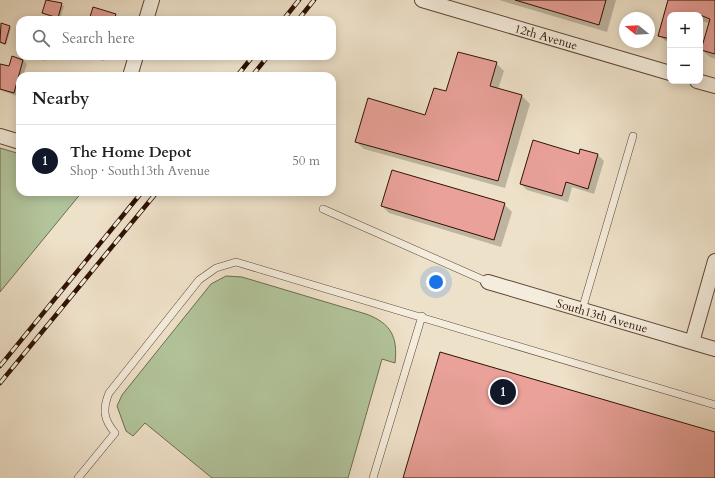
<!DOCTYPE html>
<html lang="en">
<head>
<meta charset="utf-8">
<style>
	:root { --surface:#fff; --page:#f2f2f2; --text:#202124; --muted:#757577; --line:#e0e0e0; --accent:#111827 }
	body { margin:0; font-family:Cardo,serif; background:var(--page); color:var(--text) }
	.controls { position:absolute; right:12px; top:12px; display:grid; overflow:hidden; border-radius:8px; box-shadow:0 2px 10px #0003 }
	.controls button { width:36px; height:36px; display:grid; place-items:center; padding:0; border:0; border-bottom:1px solid var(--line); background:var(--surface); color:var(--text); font:20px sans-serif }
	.compass { position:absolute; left:619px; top:12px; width:36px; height:36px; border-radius:50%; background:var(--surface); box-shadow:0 2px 10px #0003; rotate:288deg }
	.you { position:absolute; left:436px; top:282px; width:14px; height:14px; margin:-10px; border:3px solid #fff; border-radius:50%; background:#1a73e8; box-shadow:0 0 0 6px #1a73e833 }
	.badge { display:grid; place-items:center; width:26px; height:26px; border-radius:50%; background:var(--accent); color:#fff; font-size:13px; font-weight:700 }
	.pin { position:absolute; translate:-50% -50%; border:2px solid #fff; box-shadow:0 1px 4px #0006 }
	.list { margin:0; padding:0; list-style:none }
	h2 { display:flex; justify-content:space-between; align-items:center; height:52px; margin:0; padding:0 16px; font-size:17px }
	h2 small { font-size:13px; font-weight:400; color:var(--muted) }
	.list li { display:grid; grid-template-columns:26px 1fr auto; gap:12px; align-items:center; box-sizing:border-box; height:72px; padding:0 16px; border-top:1px solid var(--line) }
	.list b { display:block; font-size:15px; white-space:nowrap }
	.list p { margin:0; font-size:13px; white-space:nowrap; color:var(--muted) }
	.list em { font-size:13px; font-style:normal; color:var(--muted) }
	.icon { flex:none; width:22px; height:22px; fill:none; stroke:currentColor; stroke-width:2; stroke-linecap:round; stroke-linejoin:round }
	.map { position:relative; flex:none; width:715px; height:478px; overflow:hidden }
	.search { position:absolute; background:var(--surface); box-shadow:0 2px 10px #0003; left:16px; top:16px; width:320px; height:44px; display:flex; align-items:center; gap:10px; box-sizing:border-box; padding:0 14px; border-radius:12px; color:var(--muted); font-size:15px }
	.panel { position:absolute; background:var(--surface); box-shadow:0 2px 10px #0003; left:16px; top:72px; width:320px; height:124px; border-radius:12px }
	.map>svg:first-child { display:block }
	.green { fill:#b2c49b; stroke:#706b50 }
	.shadow { fill:#0003 }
	.building { fill:#e9a199; stroke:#2f1204 }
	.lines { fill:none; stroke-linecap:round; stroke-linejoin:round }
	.service-casing { stroke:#5f4635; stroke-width:8 }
	.minor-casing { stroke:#5f4635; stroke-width:16 }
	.service { stroke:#f4ecdc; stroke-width:7 }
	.minor { stroke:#f4ecdc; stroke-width:14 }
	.rail-casing { stroke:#2f1204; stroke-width:4.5 }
	.rail { stroke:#f4ecdc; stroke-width:3; stroke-dasharray:9; stroke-linecap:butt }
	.labels { text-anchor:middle; stroke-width:3; stroke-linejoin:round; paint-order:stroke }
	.street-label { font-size:12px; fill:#2f1204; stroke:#f4ecdc }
</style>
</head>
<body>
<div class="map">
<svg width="715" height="478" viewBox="0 0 715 478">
	<rect width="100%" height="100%" fill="#eee1c9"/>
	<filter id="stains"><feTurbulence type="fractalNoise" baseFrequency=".005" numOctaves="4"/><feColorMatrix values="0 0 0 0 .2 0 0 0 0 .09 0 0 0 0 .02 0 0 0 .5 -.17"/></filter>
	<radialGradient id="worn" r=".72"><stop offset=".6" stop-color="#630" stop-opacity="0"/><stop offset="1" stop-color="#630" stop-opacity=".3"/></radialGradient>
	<!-- green -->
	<path class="green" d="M0 148 20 154V192H82L0 292Z
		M226 276 242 277 366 314C391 323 398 337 395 363L382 359 348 478H212L145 423 133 436 126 431 117 406 122 395 211 284Z"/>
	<!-- shadow -->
	<path class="shadow" d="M47 0 64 6 60 19 44 13Z
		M499 0H616L607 32Z
		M670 0H715V59L710 57 702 50 710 23 701 21 700 25V15H670V44L659 36Z
		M94 9 116 15 117 17 116 20H91Z
		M1 24 11 28 6 45 0 43Z
		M32 56H47L45 61Z
		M88 56H106L104 61Z
		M23 60 27 64 23 76H20V88L17 96 0 90V65L10 68Z
		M496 63 504 71 498 89 522 96 530 104 505 188 364 149 356 142 426 116 447 92Z
		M579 155H598L604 161 594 194 572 187 568 202 527 190 521 184Z
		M504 204 512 212 501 247 389 213 382 206Z"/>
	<!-- building -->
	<path class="building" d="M46 0 62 3 58 18 42 13Z
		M515 0H606L599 25Z
		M668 0H715V54L701 50 710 19 700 15H670V39L658 36Z
		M93 7 116 14 114 20H89Z
		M1 23 10 26 5 44 0 42Z
		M458 52 497 62 490 86 522 95 498 181 355 142 368 98 425 115 434 88 446 91Z
		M12 56 23 60 14 93 0 89V64L9 66Z
		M533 140 579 154 580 149 598 154 588 189 566 182 562 196 520 184Z
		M392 170 505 203 494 240 381 206Z
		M440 352 715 432V478H403Z"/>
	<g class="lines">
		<defs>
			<path id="service" d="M323 209 488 282
				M582 310 633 136
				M78 478 115 433C104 420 102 410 109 393L199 280 216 268 236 262 715 405
				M373 478 422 316"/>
			<path id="minor" d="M422 0 670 73
				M146 20 152 0
				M130 76 136 56
				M697 81 715 86
				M0 136 20 142
				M488 282 715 349
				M692 342 715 261"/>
		</defs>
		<!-- service casing -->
		<use href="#service" class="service-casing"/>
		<!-- minor casing -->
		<use href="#minor" class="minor-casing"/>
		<!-- service -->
		<use href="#service" class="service"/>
		<!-- minor -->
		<use href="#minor" class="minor"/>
		<defs>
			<path id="rail" d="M283 20 299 0
				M298 20 314 0
				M237 76 253 56
				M252 76 268 56
				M0 366 142 192
				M0 383 157 192"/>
		</defs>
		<!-- rail casing -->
		<use href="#rail" class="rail-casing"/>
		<!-- rail -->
		<use href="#rail" class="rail"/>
	</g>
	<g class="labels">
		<!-- street labels -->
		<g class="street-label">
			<text transform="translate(546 37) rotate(16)" y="4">12th Avenue</text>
			<text transform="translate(602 316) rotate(16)" y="4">South13th Avenue</text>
		</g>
	</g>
	<rect width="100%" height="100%" filter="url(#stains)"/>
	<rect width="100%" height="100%" fill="url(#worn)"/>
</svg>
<div class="controls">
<button>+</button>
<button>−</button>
</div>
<svg class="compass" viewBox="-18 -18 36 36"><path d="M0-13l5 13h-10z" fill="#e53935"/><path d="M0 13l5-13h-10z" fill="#757577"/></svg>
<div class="you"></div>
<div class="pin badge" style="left:503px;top:392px">1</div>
<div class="search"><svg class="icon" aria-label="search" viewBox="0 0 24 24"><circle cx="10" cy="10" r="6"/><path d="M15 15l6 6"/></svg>Search here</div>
<section class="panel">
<h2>Nearby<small></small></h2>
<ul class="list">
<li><span class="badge">1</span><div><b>The Home Depot</b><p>Shop · South13th Avenue</p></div><em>50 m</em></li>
</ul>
</section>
</div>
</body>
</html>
